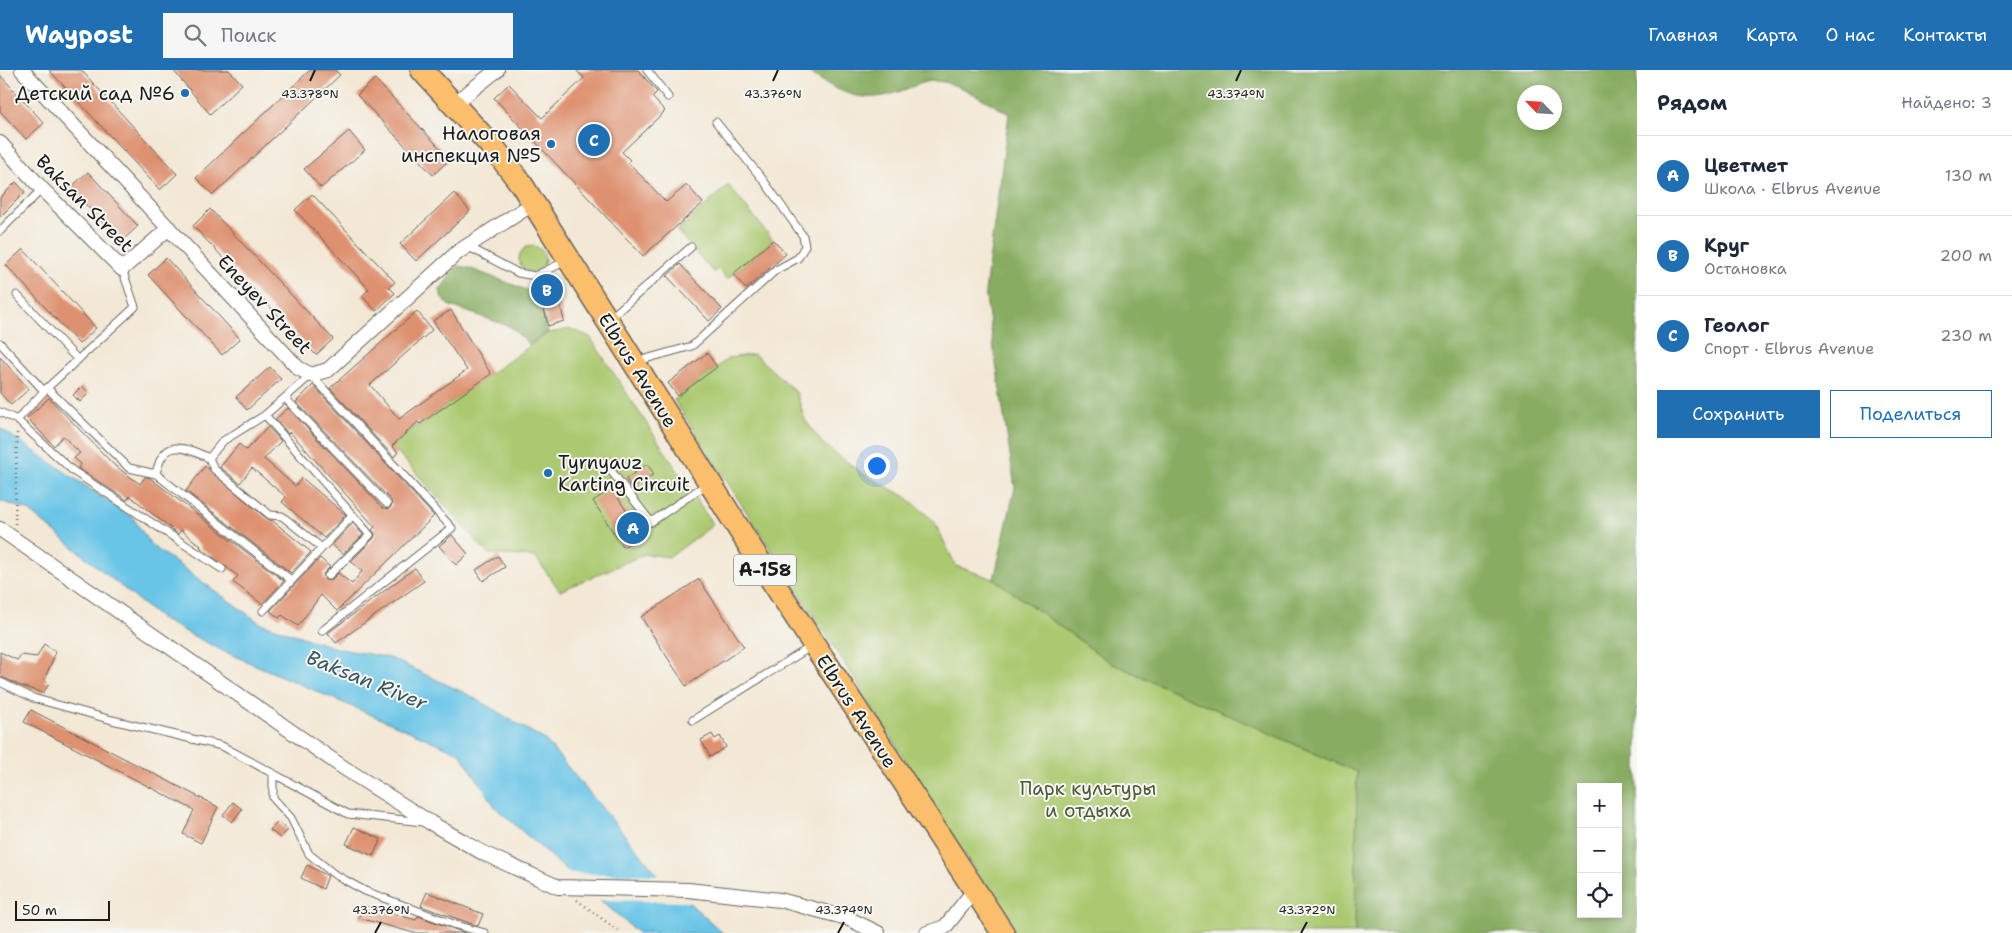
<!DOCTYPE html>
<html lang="ru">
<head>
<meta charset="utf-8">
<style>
	:root { --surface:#fff; --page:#f6f6f7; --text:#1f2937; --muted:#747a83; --line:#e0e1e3; --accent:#1f6fb2 }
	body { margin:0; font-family:"Shantell Sans",sans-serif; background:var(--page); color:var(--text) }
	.controls { position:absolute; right:15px; bottom:15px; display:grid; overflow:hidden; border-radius:0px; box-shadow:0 2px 8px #0003 }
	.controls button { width:45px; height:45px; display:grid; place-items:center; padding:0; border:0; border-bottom:1px solid var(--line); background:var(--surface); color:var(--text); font:25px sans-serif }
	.compass { position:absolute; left:1517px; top:15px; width:45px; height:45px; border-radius:50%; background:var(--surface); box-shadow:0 2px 8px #0003; rotate:295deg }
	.scale { position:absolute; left:15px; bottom:12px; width:95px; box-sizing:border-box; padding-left:5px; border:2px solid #1c1c1c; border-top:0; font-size:14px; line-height:18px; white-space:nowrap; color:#1c1c1c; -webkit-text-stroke:4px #f6f6f2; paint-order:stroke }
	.you { position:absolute; left:876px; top:395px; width:18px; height:18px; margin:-12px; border:4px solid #fff; border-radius:50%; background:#1a73e8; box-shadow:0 0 0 8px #1a73e833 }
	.badge { display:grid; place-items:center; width:32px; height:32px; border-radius:50%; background:var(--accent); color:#fff; font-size:16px; font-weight:700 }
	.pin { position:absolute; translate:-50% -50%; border:2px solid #fff; box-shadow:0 1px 5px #0006 }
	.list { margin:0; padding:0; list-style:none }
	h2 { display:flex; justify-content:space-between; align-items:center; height:65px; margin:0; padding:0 20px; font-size:21px }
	h2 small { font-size:16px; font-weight:400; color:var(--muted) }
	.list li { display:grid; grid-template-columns:32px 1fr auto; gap:15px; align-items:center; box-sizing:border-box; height:80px; padding:0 20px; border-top:1px solid var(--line) }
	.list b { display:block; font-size:19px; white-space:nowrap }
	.list p { margin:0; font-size:16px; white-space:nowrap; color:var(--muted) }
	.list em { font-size:16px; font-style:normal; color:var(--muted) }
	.actions { display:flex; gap:10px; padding:15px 20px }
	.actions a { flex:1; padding:11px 0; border:1px solid var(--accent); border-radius:0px; text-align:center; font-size:18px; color:var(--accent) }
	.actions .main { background:var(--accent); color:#fff }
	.icon { flex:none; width:28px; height:28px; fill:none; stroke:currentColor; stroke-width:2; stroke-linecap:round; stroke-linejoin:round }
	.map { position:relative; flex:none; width:1637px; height:863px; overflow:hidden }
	header { display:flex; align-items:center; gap:30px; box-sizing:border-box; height:70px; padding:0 25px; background:var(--accent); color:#fff }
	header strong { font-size:24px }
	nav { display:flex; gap:28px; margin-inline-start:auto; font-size:18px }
	.search { width:350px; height:45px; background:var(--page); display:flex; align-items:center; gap:12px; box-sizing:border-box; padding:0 18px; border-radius:0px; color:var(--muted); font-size:19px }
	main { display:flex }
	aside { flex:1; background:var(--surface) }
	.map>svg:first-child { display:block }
	.green { fill:#abc970; stroke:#647246 }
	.forest { fill:#88ad62; stroke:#52643f; fill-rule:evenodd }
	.water { fill:#69c5e7; stroke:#427082 }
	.pier { fill:#f3e8d5 }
	.building { fill:#de9170 }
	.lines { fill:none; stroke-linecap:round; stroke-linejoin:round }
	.lane-casing { stroke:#67635d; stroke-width:9 }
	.street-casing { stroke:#67635d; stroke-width:16 }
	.primary-casing { stroke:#67635d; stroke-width:25 }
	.path { stroke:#67635d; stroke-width:2.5; stroke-dasharray:1 4; stroke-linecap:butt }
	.lane { stroke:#fff; stroke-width:7 }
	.street { stroke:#fff; stroke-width:14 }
	.primary { stroke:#fabe6d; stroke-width:22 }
	.ticks { fill:none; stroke:#1c1c1c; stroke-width:2 }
	.poi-dot { fill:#1f6fb2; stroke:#f6f6f2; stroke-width:2 }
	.labels { text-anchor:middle; stroke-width:4; stroke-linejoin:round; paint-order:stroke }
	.shield { fill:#f6f6f2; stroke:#5d5d5c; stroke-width:1 }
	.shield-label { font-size:18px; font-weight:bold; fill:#1c1c1c }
	.poi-label { font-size:19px; fill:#1c1c1c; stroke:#f6f6f2; text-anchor:end }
	.street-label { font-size:19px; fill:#1c1c1c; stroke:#f6f6f2 }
	.park-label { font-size:19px; fill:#4e5939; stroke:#f6f6f2 }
	.water-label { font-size:20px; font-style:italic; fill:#375763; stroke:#f6f6f2 }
	.ticks-label { font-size:12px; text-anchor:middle; fill:#1c1c1c; stroke:#f6f6f2; stroke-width:4; stroke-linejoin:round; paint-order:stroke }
</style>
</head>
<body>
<header>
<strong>Waypost</strong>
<div class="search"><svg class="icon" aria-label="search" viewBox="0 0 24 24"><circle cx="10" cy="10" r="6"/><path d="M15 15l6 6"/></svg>Поиск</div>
<nav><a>Главная</a><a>Карта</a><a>О нас</a><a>Контакты</a></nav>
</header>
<main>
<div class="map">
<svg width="1637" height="863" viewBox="0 0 1637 863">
	<rect width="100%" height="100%" fill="#f6f6f2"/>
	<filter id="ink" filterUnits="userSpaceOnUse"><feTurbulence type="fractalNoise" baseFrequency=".02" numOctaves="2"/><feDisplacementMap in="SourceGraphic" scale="10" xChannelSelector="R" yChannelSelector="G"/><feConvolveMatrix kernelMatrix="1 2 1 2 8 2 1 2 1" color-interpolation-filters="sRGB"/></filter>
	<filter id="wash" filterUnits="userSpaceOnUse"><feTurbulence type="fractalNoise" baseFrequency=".0096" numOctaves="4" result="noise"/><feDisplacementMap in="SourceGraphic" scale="20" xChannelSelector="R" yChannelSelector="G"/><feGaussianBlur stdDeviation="1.12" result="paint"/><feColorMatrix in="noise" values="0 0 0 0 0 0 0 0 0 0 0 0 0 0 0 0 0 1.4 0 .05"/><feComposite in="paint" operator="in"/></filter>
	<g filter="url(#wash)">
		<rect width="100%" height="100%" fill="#f3e8d5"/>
		<!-- green -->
		<path class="green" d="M728 115 773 170 727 209 718 199 713 202 677 161Z
			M519 189a13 13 0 1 1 26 0a13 13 0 1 1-26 0Z
			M571 259 590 267 713 455 670 487 645 484 560 521 535 487 488 484 392 376 409 360 420 354 548 263Z
			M754 284 796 322 805 350 822 373 863 404 906 427 934 451 956 496 994 509 1111 593 1357 702 1355 863H1014L854 608 674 330 729 288Z"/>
		<!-- forest -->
		<path class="forest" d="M806 0H1637V863H1355L1357 702 1111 593 994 509 1015 418 985 221 1009 44C989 33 956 10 932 11 921 12 906 20 895 23 860 35 834 20 806 0ZM1524 22H1554V52H1524ZM1581 717H1618V844H1581Z
			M459 196 469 198 532 222 541 236 548 262 529 275 511 257 448 235 442 229 440 220 455 198Z"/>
		<!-- water -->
		<path class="water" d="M0 358 133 448 151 475 260 553 336 578 390 588 469 625 545 670 660 807 723 863H638L496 738 460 683 223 581 161 549 28 440 0 431Z"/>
		<!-- pier -->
		<path class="pier" d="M567 803 662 805 692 832 597 830Z"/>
		<g id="blocks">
			<!-- building -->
			<path class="building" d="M49 0H81L177 104 160 120Z
				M173 0H229L242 14 210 44Z
				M310 0H335L340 5 213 125 196 108Z
				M576 0H638L657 22 652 27 665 41 622 82 630 90 628 92 666 132 687 115 703 133 643 186 494 28 509 14 542 48 584 8Z
				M0 5 44 53 26 69 0 41Z
				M375 9 450 89 433 105 357 25Z
				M349 61 365 80 321 118 304 99Z
				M88 102 138 156 121 172 70 118Z
				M16 112 25 122 0 147V128Z
				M454 123 470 141 416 191 400 174Z
				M312 124 395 212 389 217 395 223 376 241 362 226 369 219 295 140Z
				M210 139 333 269 316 285 193 156Z
				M773 170 786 184 746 219 733 204Z
				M23 179 96 258 79 274 6 195Z
				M166 188 240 269 222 285 148 205Z
				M680 194 722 239 709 251 667 206Z
				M560 233 564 251 548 256 544 238Z
				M451 240 491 304 420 354 418 352 392 376 398 382 394 387 330 318 417 241 432 260 370 315 399 349 467 300 433 251Z
				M707 283 717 297 678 326 668 313Z
				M0 287 29 319 11 335 0 323Z
				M270 297 281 309 247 340 236 327Z
				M313 315 434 446 337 541 321 525 298 556 282 545 279 548 270 541 320 488 330 497 323 504 325 510 330 511 338 503 352 514 362 501 351 491 374 468 375 464 372 460 375 457 290 362 288 364 276 349 288 338 383 438 389 439 392 435 391 430 296 332Z
				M82 316 89 323 80 332 73 325Z
				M49 328 114 395 140 414 145 407 150 408 284 511 262 534 233 512 238 506 200 477 201 476 181 460 178 464 130 426 127 430 78 398 81 394 74 388 80 383 63 366 54 376 27 348Z
				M268 357 281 371 264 389 295 416 302 408 346 445 324 468 282 432 286 427 252 398 240 413 220 397 239 374 246 380Z
				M647 394 654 404 632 419 626 409Z
				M205 396 267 449 273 451 311 482 291 503 186 421Z
				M616 416 623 425 618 428 642 465 623 477 593 431Z
				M353 453 363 465 343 484 332 475Z
				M452 465 468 484 456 495 439 476Z
				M498 486 505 497 483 511 476 500Z
				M415 498 424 511 336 573 328 563Z
				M699 509 744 577 686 616 641 547Z
				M44 574 56 582 44 610 49 614 43 623 21 616 0 606V582L17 590 21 585 37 587Z
				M31 640 218 737 201 773 183 764 194 740 24 652Z
				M712 664 715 669 720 666 726 677 710 687 701 670Z
				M233 732 242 739 232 752 223 745Z
				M278 752 288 760 280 768 270 760Z
				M354 757 381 769 373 786 346 774Z
				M307 795 328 806 323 819 301 808Z
				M427 822 483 844 478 856 421 836Z
				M362 835 416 850 418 846 465 863H414L359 848Z"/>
		</g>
	</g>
	<g filter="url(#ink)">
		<use href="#blocks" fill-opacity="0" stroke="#67635d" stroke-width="1"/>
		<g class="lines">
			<defs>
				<path id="lane" d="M647 0 668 27
					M0 161 42 119
					M467 176 518 203 535 206 566 191
					M122 199 135 237 47 318 129 398 156 404 291 510
					M17 225 78 290
					M609 249 691 177
					M0 273 44 321
					M638 291 692 276 776 200 798 188 805 176 803 166 764 111 716 52
					M47 318 17 350 73 401 222 499
					M285 328 387 434
					M0 342 17 350
					M265 345 370 465 328 506
					M209 388 214 399 270 445 282 446 322 478
					M612 402 651 452 707 414
					M156 404C163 368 183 376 209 388L223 371 265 345 311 305 452 458 322 561
					M263 541 353 445
					M0 612 33 628 112 650 222 676 348 744 423 752
					M693 650 812 576
					M273 703V728L291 748 309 784 334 804 365 821 456 855 485 863"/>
				<path id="street" d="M22 0 298 298 311 305 328 300 458 182 534 133
					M454 34 497 0
					M0 73 42 119 122 199 169 158
					M0 459 344 698 431 753 483 783 558 817 688 820 780 830 847 848 878 863
					M927 863 945 857 976 818"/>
				<path id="primary" d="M422 0 497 82 522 115 756 486 1003 863"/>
			</defs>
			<!-- lane casing -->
			<use href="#lane" class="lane-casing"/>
			<!-- street casing -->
			<use href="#street" class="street-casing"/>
			<!-- primary casing -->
			<use href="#primary" class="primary-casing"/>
			<!-- path -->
			<path class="path" d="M15 454 17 362
				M577 830 621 863"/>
			<!-- lane -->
			<use href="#lane" class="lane"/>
			<!-- street -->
			<use href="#street" class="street"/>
			<!-- primary -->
			<use href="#primary" class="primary"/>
		</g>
	</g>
	<!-- ticks -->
	<path class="ticks" d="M310 11 315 0M773 11 778 0M1236 11 1241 0M375 863 381 852M838 863 844 852M1301 863 1307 852"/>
	<!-- markers -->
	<g class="poi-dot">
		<circle cx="185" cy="23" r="5"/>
		<circle cx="551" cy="74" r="5"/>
		<circle cx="548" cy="403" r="5"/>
	</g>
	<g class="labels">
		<!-- shield labels -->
		<rect class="shield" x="734" y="484.5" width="62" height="31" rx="4"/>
		<g class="shield-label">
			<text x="765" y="506">А-158</text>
		</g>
		<!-- poi labels -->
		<g class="poi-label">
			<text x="175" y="30">Детский сад №6</text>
			<text x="541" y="70">Налоговая<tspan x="541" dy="22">инспекция №5</tspan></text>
			<text x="558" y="399" text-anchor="start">Tyrnyauz<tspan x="558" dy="22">Karting Circuit</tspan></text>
		</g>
		<!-- street labels -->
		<g class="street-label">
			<text transform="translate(85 133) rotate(45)" y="7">Baksan Street</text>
			<text transform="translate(265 234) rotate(47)" y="7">Eneyev Street</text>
			<text transform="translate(638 300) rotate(58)" y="7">Elbrus Avenue</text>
			<text transform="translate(857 641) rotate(57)" y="7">Elbrus Avenue</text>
		</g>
		<!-- park labels -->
		<g class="park-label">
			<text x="1088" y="725">Парк культуры<tspan x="1088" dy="22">и отдыха</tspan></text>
		</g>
		<!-- water labels -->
		<g class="water-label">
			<text transform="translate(367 610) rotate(22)" y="7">Baksan River</text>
		</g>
	</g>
	<g class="ticks-label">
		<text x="310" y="28">43.378°N</text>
		<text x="773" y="28">43.376°N</text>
		<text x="1236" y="28">43.374°N</text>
		<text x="381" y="844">43.376°N</text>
		<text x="844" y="844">43.374°N</text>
		<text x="1307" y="844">43.372°N</text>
	</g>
</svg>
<div class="controls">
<button>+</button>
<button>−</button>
<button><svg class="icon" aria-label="locate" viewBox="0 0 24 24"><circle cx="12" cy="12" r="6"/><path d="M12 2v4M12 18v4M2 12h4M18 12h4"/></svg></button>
</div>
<svg class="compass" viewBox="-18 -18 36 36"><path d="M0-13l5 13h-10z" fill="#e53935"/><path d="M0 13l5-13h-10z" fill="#747a83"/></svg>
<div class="scale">50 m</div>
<div class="you"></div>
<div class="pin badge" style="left:633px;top:458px">A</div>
<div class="pin badge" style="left:547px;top:220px">B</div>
<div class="pin badge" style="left:594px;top:70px">C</div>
</div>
<aside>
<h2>Рядом<small>Найдено: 3</small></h2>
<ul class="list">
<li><span class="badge">A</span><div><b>Цветмет</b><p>Школа · Elbrus Avenue</p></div><em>130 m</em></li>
<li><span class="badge">B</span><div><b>Круг</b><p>Остановка</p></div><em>200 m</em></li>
<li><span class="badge">C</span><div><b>Геолог</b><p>Спорт · Elbrus Avenue</p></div><em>230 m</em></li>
</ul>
<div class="actions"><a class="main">Сохранить</a><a>Поделиться</a></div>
</aside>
</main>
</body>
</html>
